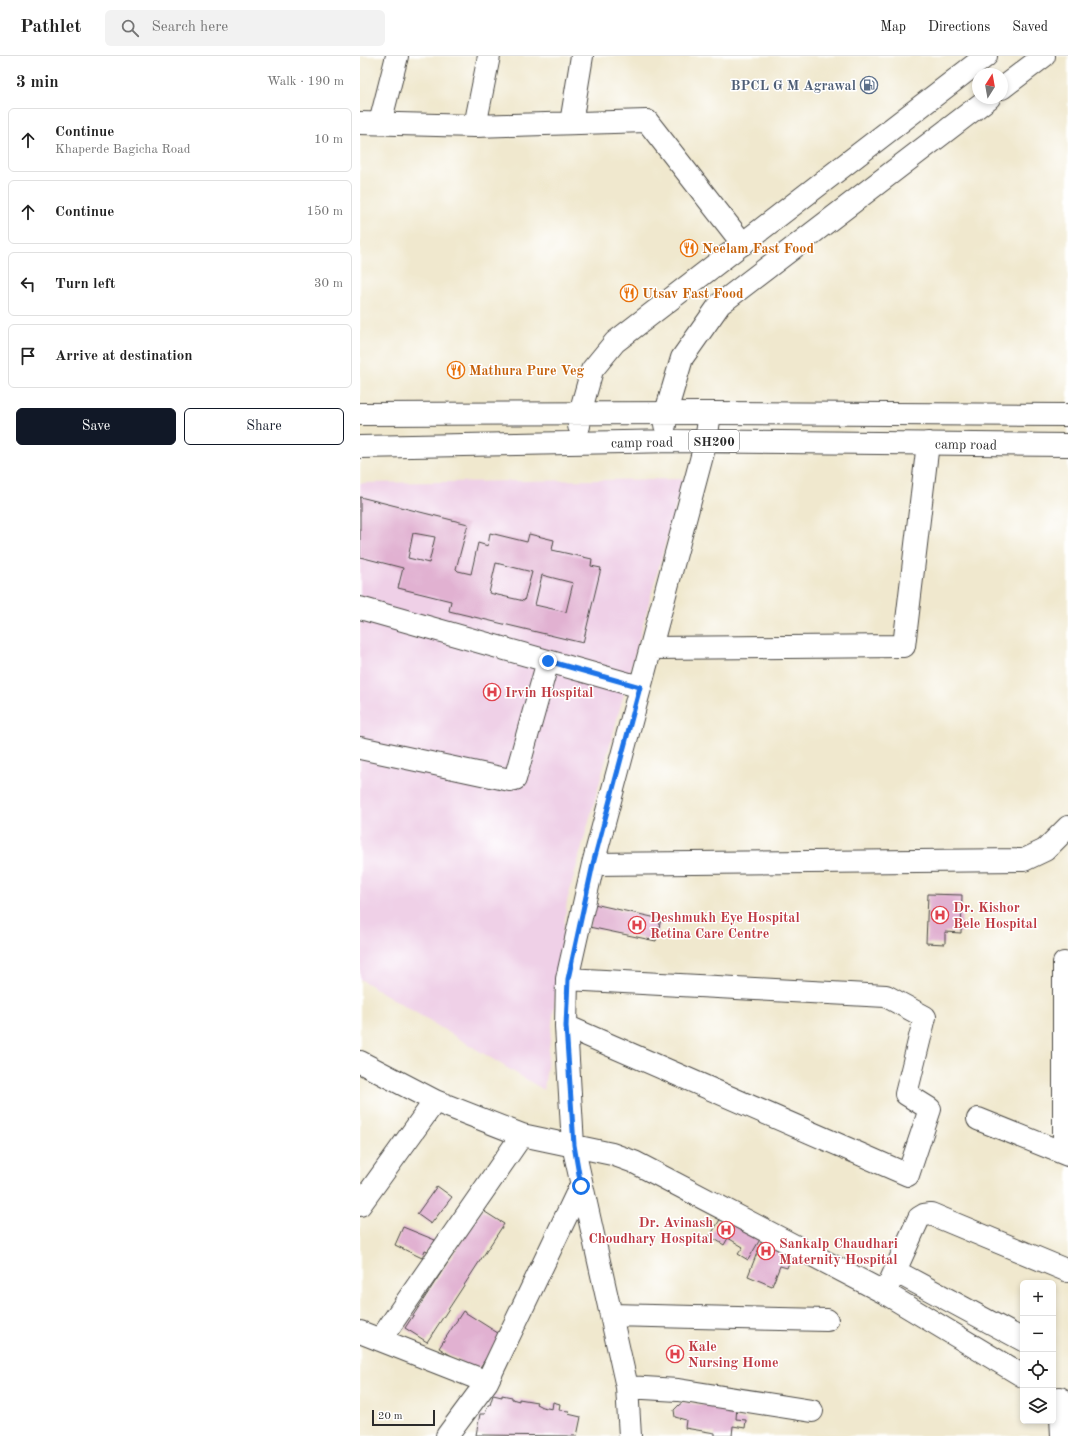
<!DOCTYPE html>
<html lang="en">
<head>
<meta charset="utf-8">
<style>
	:root { --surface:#fff; --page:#f2f2f2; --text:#222; --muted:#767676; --line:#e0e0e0; --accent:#111827 }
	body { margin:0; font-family:"Old Standard TT",serif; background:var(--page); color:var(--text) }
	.controls { position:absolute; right:12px; bottom:12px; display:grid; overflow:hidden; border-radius:6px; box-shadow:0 2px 6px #0003 }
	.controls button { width:36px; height:36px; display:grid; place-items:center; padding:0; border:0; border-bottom:1px solid var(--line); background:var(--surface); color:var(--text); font:20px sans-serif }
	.compass { position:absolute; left:612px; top:12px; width:36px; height:36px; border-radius:50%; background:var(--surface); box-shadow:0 2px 6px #0003; rotate:11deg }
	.scale { position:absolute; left:12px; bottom:10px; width:63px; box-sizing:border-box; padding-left:4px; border:2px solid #2b2b2b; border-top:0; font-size:11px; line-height:14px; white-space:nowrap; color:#2b2b2b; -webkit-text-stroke:3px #fff; paint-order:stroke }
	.stop { position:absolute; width:12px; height:12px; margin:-9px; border:3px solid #1a73e8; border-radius:50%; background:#fff }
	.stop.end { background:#1a73e8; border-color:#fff; box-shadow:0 1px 4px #0008 }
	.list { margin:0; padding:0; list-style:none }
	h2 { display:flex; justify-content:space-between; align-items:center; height:52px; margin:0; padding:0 16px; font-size:17px }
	h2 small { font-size:13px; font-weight:400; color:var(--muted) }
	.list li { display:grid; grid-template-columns:26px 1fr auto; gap:12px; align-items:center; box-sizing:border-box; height:64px; margin:0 8px 8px; padding:0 8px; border:1px solid var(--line); border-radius:6px }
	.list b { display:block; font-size:15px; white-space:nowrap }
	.list p { margin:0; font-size:13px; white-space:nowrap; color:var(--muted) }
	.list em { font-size:13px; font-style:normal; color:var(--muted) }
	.actions { display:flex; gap:8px; padding:12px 16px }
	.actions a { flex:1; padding:9px 0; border:1px solid var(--accent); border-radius:6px; text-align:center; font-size:14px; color:var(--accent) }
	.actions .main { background:var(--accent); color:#fff }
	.icon { flex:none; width:22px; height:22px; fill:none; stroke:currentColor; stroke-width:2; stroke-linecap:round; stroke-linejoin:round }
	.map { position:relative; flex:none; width:708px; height:1380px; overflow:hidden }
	header { display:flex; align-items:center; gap:24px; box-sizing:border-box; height:56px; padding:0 20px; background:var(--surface); border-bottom:1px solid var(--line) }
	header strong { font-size:19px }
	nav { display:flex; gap:22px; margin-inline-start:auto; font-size:14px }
	.search { width:280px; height:36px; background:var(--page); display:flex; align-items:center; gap:10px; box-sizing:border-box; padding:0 14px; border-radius:6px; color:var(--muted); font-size:15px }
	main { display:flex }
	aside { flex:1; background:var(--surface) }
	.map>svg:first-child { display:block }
	.built { fill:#efd0e7 }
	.building { fill:#e1b1d1; fill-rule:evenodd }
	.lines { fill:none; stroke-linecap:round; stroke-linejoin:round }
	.minor-casing { stroke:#494743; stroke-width:24 }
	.major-casing { stroke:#494743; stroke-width:24 }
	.minor { stroke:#fff; stroke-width:22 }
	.major { stroke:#fff; stroke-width:22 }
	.route { stroke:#1a73e8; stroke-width:5 }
	.labels { text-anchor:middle; stroke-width:3; stroke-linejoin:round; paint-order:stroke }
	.shield { fill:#fff; stroke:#6b6b6b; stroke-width:1 }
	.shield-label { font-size:13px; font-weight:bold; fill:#2b2b2b }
	.service-label { font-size:14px; font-weight:bold; fill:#4e5e75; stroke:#fff; text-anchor:end }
	.food-label { font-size:14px; font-weight:bold; fill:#c56008; stroke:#fff; text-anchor:start }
	.street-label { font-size:14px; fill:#2b2b2b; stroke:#fff }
	.health-label { font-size:14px; font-weight:bold; fill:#be3a42; stroke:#fff; text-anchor:start }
</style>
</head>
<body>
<header>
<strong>Pathlet</strong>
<div class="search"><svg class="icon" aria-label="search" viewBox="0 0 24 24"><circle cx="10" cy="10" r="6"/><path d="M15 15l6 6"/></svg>Search here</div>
<nav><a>Map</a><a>Directions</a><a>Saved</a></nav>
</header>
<main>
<aside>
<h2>3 min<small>Walk · 190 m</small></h2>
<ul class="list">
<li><svg class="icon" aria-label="ahead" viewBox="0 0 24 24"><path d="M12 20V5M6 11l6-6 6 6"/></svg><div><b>Continue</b><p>Khaperde Bagicha Road</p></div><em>10 m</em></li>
<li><svg class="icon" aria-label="ahead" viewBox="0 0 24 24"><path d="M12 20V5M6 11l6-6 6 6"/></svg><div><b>Continue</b></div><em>150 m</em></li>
<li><svg class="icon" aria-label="left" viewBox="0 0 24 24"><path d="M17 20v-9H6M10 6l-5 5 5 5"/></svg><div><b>Turn left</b></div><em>30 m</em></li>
<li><svg class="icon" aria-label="arrive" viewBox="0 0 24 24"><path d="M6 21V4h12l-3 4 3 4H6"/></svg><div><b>Arrive at destination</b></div></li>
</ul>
<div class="actions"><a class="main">Save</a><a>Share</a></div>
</aside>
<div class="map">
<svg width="708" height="1380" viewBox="0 0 708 1380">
	<rect width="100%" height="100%" fill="#fff"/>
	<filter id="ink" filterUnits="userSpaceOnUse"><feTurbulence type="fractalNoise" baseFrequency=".025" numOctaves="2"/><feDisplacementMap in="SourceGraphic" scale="8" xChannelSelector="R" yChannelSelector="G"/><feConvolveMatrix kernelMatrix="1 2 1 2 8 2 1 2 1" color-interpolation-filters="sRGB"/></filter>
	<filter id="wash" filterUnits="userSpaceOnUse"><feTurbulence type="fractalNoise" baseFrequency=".012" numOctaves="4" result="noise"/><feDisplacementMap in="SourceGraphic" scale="16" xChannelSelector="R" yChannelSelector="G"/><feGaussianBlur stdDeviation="0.9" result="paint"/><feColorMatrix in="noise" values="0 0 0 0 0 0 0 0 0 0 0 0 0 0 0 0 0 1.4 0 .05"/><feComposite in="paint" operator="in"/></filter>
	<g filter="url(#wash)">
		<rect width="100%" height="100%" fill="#f0e8ce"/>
		<!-- built -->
		<path class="built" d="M323 423 207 845 184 1034 0 923V427Z"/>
		<g id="blocks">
			<!-- building -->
			<path class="building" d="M0 441 108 468 96 513 98 515 111 518 118 487 128 490 130 477 167 486 169 478 194 484 192 494 232 503 231 510 241 512 223 587 89 555 91 545 38 532 43 512 0 501ZM53 477 75 481 69 507 48 502ZM136 507 172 516 164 545 129 537ZM182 519 213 527 206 556 175 549Z
				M568 838 602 839 601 877 585 876V888L566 887Z
				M234 848 301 863 296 885 229 871Z
				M77 1130 92 1141 71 1168 57 1158Z
				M122 1154 144 1168 67 1286 45 1272Z
				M364 1157 402 1180 388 1204 378 1198 383 1191 368 1182 364 1189 350 1180Z
				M43 1171 75 1184 70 1196 65 1194 62 1202 35 1189Z
				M402 1184 433 1196 427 1212 420 1210 412 1230 388 1220Z
				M103 1255 141 1279 117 1316 79 1292Z
				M133 1339 142 1341V1339L152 1341V1343L159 1345V1343L177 1346 176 1348 182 1351 192 1353 193 1346 200 1348 199 1354 209 1355 208 1358 221 1361 217 1380 116 1379 120 1358H125L128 1349H130Z
				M344 1344 377 1350 376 1363 386 1364 385 1372 373 1370 372 1380H355V1377L325 1372 326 1364 315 1361 314 1354 319 1349 323 1346 343 1349Z"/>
		</g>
	</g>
	<g filter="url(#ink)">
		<use href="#blocks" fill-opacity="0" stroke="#494743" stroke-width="1"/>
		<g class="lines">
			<defs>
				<path id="minor" d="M0 67 115 70 287 65 383 188
					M20 67 37 0
					M211 67 222 0
					M115 70 129 0
					M0 552 280 631
					M291 592 544 590 568 387
					M0 692 150 724 155 723 188 605
					M233 808 664 804 685 794 708 771
					M206 970 548 1119 570 1053 546 1038 565 961 526 940 207 923
					M0 1006 75 1045 162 1079 252 1098 274 1106 525 1237 663 1320
					M618 1063 708 1099
					M704 1097V907
					M0 1149 75 1045
					M535 1215 663 1284
					M525 1237 559 1162 564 1159 571 1158 708 1215
					M251 1259 467 1264
					M0 1276 127 1326
					M20 1284 162 1079
					M267 1331 318 1334 452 1355
					M700 1342 702 1380
					M87 1380 127 1326 221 1129
					M270 1380 267 1331 213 1089 206 970 207 923 233 808 346 385 350 357"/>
				<path id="major" d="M642 32 684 0
					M0 358 350 357 708 359
					M305 369 306 356 322 302 360 248 629 42
					M219 370 220 357 232 314 255 286 626 0
					M0 391 316 385 708 389"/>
			</defs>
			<!-- minor casing -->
			<use href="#minor" class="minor-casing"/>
			<!-- major casing -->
			<use href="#major" class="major-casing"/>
			<!-- minor -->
			<use href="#minor" class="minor"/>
			<!-- major -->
			<use href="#major" class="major"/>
		</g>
	</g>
	<g class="lines" filter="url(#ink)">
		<!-- route -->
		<path class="route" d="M188 605 280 631 233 808 208 923 206 970 214 1089 221 1130"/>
	</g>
	<!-- icons -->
	<defs>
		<symbol id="fuel-ring" viewBox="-11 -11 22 22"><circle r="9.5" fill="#fff" stroke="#5c6f8a" stroke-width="1.5"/><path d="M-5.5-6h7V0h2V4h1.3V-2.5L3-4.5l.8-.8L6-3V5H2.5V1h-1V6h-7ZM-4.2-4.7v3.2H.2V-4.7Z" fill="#5c6f8a"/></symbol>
		<symbol id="restaurant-ring" viewBox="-11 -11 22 22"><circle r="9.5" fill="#fff" stroke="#e8710a" stroke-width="1.5"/><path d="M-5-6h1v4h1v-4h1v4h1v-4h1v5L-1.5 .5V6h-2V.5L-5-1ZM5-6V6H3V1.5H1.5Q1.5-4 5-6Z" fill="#e8710a"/></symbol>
		<symbol id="hospital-ring" viewBox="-11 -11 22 22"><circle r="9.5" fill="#fff" stroke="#e0444e" stroke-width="1.5"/><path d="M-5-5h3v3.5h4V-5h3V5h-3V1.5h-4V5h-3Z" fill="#e0444e"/></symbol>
	</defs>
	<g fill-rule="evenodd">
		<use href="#fuel-ring" x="499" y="19" width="20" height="20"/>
		<use href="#restaurant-ring" x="319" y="182" width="20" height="20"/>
		<use href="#restaurant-ring" x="259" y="227" width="20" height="20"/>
		<use href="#restaurant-ring" x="86" y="304" width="20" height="20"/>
		<use href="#hospital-ring" x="122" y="626" width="20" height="20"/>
		<use href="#hospital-ring" x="570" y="849" width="20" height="20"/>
		<use href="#hospital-ring" x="267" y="859" width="20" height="20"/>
		<use href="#hospital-ring" x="356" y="1164" width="20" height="20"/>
		<use href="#hospital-ring" x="396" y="1185" width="20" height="20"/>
		<use href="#hospital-ring" x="305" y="1288" width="20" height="20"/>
	</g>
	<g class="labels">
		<!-- shield labels -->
		<rect class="shield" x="329" y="374" width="50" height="22" rx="3"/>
		<g class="shield-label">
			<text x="354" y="390">SH200</text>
		</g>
		<!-- service labels -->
		<g class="service-label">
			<text x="496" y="34">BPCL G M Agrawal</text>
		</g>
		<!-- food labels -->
		<g class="food-label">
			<text x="342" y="197">Neelam Fast Food</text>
			<text x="282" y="242">Utsav Fast Food</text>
			<text x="109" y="319">Mathura Pure Veg</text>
		</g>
		<!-- street labels -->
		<g class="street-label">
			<text transform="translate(282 386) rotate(-1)" y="5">camp road</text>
			<text transform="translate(606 388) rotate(1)" y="5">camp road</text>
		</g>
		<!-- health labels -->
		<g class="health-label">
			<text x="145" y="641">Irvin Hospital</text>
			<text x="593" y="856">Dr. Kishor<tspan x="593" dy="16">Bele Hospital</tspan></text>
			<text x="290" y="866">Deshmukh Eye Hospital<tspan x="290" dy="16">Retina Care Centre</tspan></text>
			<text x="353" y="1171" text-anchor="end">Dr. Avinash<tspan x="353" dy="16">Choudhary Hospital</tspan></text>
			<text x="419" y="1192">Sankalp Chaudhari<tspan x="419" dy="16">Maternity Hospital</tspan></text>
			<text x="328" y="1295">Kale<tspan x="328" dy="16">Nursing Home</tspan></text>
		</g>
	</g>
</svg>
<div class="controls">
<button>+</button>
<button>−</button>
<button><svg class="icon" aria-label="locate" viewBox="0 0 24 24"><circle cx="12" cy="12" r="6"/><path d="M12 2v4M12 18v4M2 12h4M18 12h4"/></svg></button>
<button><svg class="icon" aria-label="layers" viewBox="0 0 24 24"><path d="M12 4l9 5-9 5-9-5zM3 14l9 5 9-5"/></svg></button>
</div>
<svg class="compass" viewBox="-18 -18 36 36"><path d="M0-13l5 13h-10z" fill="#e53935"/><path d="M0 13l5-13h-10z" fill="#767676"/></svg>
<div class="scale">20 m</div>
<div class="stop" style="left:221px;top:1130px"></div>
<div class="stop end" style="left:188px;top:605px"></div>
</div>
</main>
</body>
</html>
